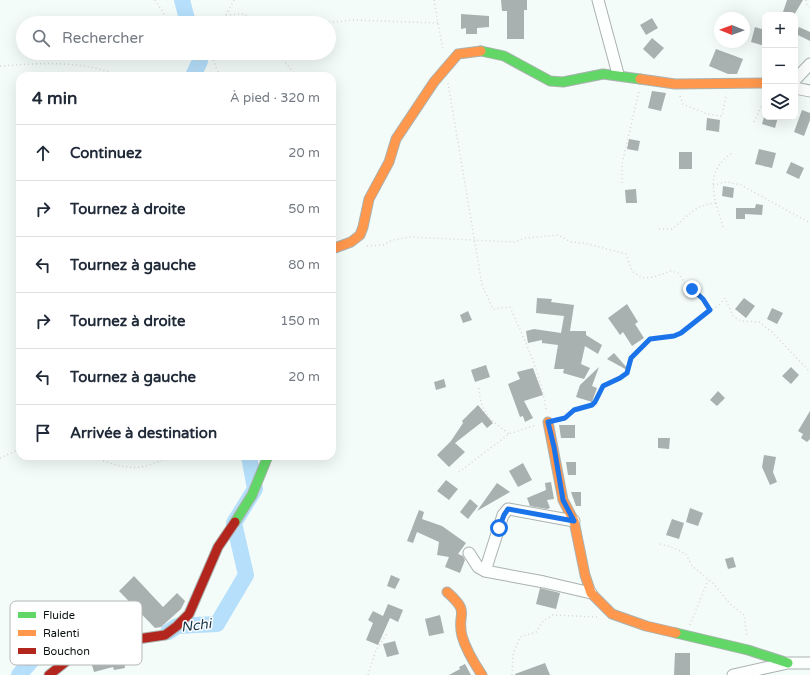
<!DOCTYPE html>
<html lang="fr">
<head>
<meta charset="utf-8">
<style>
	:root { --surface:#fff; --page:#f6f6f7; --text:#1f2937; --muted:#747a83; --line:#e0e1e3 }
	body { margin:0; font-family:"Varela Round",sans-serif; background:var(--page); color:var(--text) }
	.controls { position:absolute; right:12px; top:12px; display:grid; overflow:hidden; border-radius:8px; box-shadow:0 4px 16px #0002 }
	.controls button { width:36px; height:36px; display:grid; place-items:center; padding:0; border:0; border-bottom:1px solid var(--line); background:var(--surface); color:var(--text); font:20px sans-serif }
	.compass { position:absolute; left:714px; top:12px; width:36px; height:36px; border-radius:50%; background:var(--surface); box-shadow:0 4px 16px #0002; rotate:271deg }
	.stop { position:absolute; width:12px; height:12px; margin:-9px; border:3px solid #1a73e8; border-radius:50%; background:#fff }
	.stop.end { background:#1a73e8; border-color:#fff; box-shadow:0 1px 4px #0008 }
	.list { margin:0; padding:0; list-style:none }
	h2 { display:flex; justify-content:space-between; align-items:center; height:52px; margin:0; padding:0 16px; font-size:17px }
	h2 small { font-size:13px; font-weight:400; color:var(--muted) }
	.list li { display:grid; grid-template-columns:26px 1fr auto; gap:12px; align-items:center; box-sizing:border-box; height:56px; padding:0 16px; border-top:1px solid var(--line) }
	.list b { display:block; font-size:15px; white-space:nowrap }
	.list em { font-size:13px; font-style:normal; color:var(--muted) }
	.icon { flex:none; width:22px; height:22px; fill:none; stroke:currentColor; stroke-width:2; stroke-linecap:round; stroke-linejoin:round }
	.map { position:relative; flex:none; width:810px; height:675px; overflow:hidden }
	.search { position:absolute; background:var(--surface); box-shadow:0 4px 16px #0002; left:16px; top:16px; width:320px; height:44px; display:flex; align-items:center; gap:10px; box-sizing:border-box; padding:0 14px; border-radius:22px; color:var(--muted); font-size:15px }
	.panel { position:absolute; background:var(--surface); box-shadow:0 4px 16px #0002; left:16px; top:72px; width:320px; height:388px; border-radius:12px }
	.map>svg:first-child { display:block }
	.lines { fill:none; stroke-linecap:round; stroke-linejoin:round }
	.river { stroke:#b5dffb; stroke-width:16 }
	.building { fill:#a8b0b0 }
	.street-casing { stroke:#aab2b0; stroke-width:13 }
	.fast-casing { stroke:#aab2b0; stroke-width:11 }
	.slow-casing { stroke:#aab2b0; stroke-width:11 }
	.jam-casing { stroke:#aab2b0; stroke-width:11 }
	.path { stroke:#d5d7d6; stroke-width:1.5; stroke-dasharray:1 3; stroke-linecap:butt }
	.street { stroke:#fdfffe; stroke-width:11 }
	.fast { stroke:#63d668; stroke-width:9 }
	.slow { stroke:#ff974d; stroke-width:9 }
	.jam { stroke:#b3261e; stroke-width:9 }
	.route { stroke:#1a73e8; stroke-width:5 }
	.labels { text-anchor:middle; stroke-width:3; stroke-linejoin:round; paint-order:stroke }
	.water-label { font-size:14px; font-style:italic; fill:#153549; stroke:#fff }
	.key { fill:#fff; stroke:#b5b8b7; stroke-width:1 }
	.key-label { font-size:11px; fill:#091110 }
</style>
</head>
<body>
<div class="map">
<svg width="810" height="675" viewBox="0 0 810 675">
	<rect width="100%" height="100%" fill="#f4fcfa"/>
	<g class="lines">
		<!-- river -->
		<path class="river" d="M182 0 188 23
			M193 76 200 61 198 53
			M168 632 177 626 217 624 246 575 234 523 255 489 249 456
			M19 675 32 660 60 642 77 628C87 641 91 644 108 643"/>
	</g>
	<!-- building -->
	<path class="building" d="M501 0H527V10H524V39H507V11H502Z
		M787 0H803L794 15H782Z
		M461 14 489 16V27L477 28V34H466V28L461 29Z
		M652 18 658 28 646 35 640 25Z
		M755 27 765 30V46L751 42Z
		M799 27 810 32V41L796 34Z
		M652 38 664 48 654 59 643 49Z
		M716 49 743 59 737 74H728L709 66Z
		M652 91 666 93 661 111 648 108Z
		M802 110 810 113V120L804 136 794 132Z
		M764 117H778L775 128 762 124Z
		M707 118 720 120 719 132 706 130Z
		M629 139 640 141 638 151 627 149Z
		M759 149 776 153 772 168 755 164Z
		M679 152H692V169H679Z
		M791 162 804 168 799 179 786 173Z
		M723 186 734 188 733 198 722 196Z
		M636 189 637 203H626L625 190Z
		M756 204 763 205 762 215 745 214V219H736V208H755Z
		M537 298 552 299 551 302 574 305 570 331H586V335L602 345 598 354 585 346 581 364 590 368 584 379 563 373 564 369H554L558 345 542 343V340L528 343 526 331 534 329 561 333 564 316 536 313Z
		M744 298 755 306 746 318 735 309Z
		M627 304 638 322 635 324 644 338 632 346 623 332 620 335 608 318Z
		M772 308 783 313 777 324 767 319Z
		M468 311 472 320 463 323 460 315Z
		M614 353 628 369 627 370 607 359Z
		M486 365 490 377 475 382 471 370Z
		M599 367 592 386 597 388 592 402 576 397 580 385Z
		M791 367 799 375 791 384 782 376Z
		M533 368 543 395 524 401 533 418 525 422 523 416 520 417 508 384 520 379 517 372Z
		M444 379 446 387 436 390 434 382Z
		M718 391 725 398 717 406 710 400Z
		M478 405 493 423 487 428 482 422 455 443 465 452 449 467 437 455 451 441 463 423 462 421Z
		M810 411V439L807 442 801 438 803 434 798 431Z
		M559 425H575V438H561Z
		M658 438H670L669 449 658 448Z
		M764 455 776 457 773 472 777 482 770 485 762 467Z
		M566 462H576V475H568Z
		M523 463 532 480 518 487 509 471Z
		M446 480 458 489 449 500 437 491Z
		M551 482 554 499 547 500 550 508 547 509 530 506 527 498 546 490 545 483Z
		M497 483 510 492 477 511Z
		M571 492H581V506H576Z
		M470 499 478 506 468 519 460 512Z
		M690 508 703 513 698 526 686 522Z
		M419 510 424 512 422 519 442 526 466 543 458 554 463 556 465 560 460 573 445 567 449 557 437 555 439 542 417 532 413 543 407 541Z
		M672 519 684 523 679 539 666 535Z
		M733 557 736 567 728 569 725 559Z
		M391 575 400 579 395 589 387 586Z
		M134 576 163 607 177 593 185 601 181 609 161 627 155 628 119 591Z
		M540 588 560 593 556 609 536 604Z
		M388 604 403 610 398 622 390 618 378 645 366 640 373 623 368 620 373 611 383 616Z
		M440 615 444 633 429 636 425 619Z
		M395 641 399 654 387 657 383 644Z
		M675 653H690V675H674Z
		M26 654 32 660 27 666 21 660Z
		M111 658V660L124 658 125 668 114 670 113 667 94 672 92 665Z
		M545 663 550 675H515V674Z
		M465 664 471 675H449L460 669 459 667Z"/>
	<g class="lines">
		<defs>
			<path id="street" d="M598 0 618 74
				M795 80 810 64
				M795 88 810 91
				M469 553 478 567 485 571 544 582 591 593
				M485 571 503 515 508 509 574 521
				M733 675 788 663H810"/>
			<path id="fast" d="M481 51 504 56 550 81 563 82 603 74 640 79
				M235 522 252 495 268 456
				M676 633 748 650 788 663"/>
			<path id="slow" d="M640 79 675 84 765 83
				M332 249 351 242 360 235 363 227 369 199 389 162 396 139 434 82 458 54 481 51
				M548 422 563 500 574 521 585 575 591 593 612 614 646 626 676 633
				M447 592C472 614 456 612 462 636 466 650 474 663 482 675"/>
			<path id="jam" d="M49 675 73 656 90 646 165 635 177 626 189 614 218 547 235 522"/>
		</defs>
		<!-- street casing -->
		<use href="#street" class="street-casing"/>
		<!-- fast casing -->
		<use href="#fast" class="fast-casing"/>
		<!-- slow casing -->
		<use href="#slow" class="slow-casing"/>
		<!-- jam casing -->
		<use href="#jam" class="jam-casing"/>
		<!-- path -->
		<path class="path" d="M155 0 170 23
			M434 0 443 51
			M806 0 807 5 810 7
			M226 15 245 14 254 23
			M225 23 226 15 234 0
			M321 23 353 20 438 23
			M194 53 199 61
			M278 53 296 76
			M212 56 217 70 223 76
			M0 66C43 63 80 60 121 76
			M192 76 199 61 212 56 214 53
			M448 83 482 285 493 309 510 307C525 341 541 373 546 410
			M680 96 683 104 707 114 722 116 726 95
			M754 122 761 107H765
			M622 183V164L639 91
			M713 185 727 182 741 185 810 223
			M332 199V202
			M723 227C715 198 702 173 732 153
			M332 229 336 235
			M659 229H672C688 217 693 205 716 203
			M367 246 383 245 393 240 410 237 514 242 526 238 558 235 571 242 584 243 626 254 632 271 642 278 654 277 671 271 678 273 685 283 703 299 710 310
			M479 388C481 415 489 418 509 434
			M560 420 565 419 574 410 592 405 595 402 603 385 620 378 627 373 631 358 650 339 681 333 700 317 719 305 725 298 733 316 741 321 759 322 772 332 810 372
			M92 456C119 468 141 474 168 456
			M0 458 20 449
			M459 472 509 434 536 425
			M660 544 674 548 686 554 692 566 714 584 730 604 744 615 747 637
			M690 625 708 580
			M368 675 376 650 388 632
			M512 675 513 654 520 637 536 632 543 621 553 615 597 617"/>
		<!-- street -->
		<use href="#street" class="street"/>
		<!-- fast -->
		<use href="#fast" class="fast"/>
		<!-- slow -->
		<use href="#slow" class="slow"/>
		<!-- jam -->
		<use href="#jam" class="jam"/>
	</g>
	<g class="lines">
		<!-- route -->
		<path class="route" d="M499 528 504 515 508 509 574 521 563 500 554 447 548 422 565 418 574 410 592 405 595 402 603 386 620 378 627 373 631 358 650 339 674 336 681 333 710 310 703 299 692 289"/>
	</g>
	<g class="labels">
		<!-- water labels -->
		<g class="water-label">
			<text transform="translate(196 625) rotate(-7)" y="5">Nchi</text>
		</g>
	</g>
	<!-- legend -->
	<rect x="10" y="601" width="132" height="64" rx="6" class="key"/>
	<rect x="18" y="612" width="18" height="6" fill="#63d668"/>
	<rect x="18" y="630" width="18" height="6" fill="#ff974d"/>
	<rect x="18" y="648" width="18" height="6" fill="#b3261e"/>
	<g class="key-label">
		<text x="43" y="619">Fluide</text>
		<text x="43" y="637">Ralenti</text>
		<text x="43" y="655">Bouchon</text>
	</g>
</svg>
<div class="controls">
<button>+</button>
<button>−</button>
<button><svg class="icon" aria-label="layers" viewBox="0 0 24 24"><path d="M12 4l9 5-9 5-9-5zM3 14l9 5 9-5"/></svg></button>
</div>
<svg class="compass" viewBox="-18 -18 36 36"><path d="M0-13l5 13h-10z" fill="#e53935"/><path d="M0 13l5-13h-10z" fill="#747a83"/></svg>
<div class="stop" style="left:499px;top:528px"></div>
<div class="stop end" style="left:692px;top:289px"></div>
<div class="search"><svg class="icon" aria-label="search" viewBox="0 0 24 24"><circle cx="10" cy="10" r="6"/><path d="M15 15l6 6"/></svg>Rechercher</div>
<section class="panel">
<h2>4 min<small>À pied · 320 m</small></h2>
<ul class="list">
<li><svg class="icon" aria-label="ahead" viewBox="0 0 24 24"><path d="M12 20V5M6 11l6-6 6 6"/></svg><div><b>Continuez</b></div><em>20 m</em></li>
<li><svg class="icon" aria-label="right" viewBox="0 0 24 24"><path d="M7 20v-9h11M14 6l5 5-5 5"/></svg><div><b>Tournez à droite</b></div><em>50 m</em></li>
<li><svg class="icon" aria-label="left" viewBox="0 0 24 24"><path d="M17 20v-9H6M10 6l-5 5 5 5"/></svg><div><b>Tournez à gauche</b></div><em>80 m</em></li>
<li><svg class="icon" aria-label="right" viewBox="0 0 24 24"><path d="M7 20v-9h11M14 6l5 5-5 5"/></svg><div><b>Tournez à droite</b></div><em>150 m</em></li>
<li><svg class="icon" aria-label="left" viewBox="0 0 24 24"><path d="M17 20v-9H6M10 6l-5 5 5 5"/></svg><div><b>Tournez à gauche</b></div><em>20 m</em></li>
<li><svg class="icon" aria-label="arrive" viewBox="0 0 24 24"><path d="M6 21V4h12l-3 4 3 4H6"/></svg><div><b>Arrivée à destination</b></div></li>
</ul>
</section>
</div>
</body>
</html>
